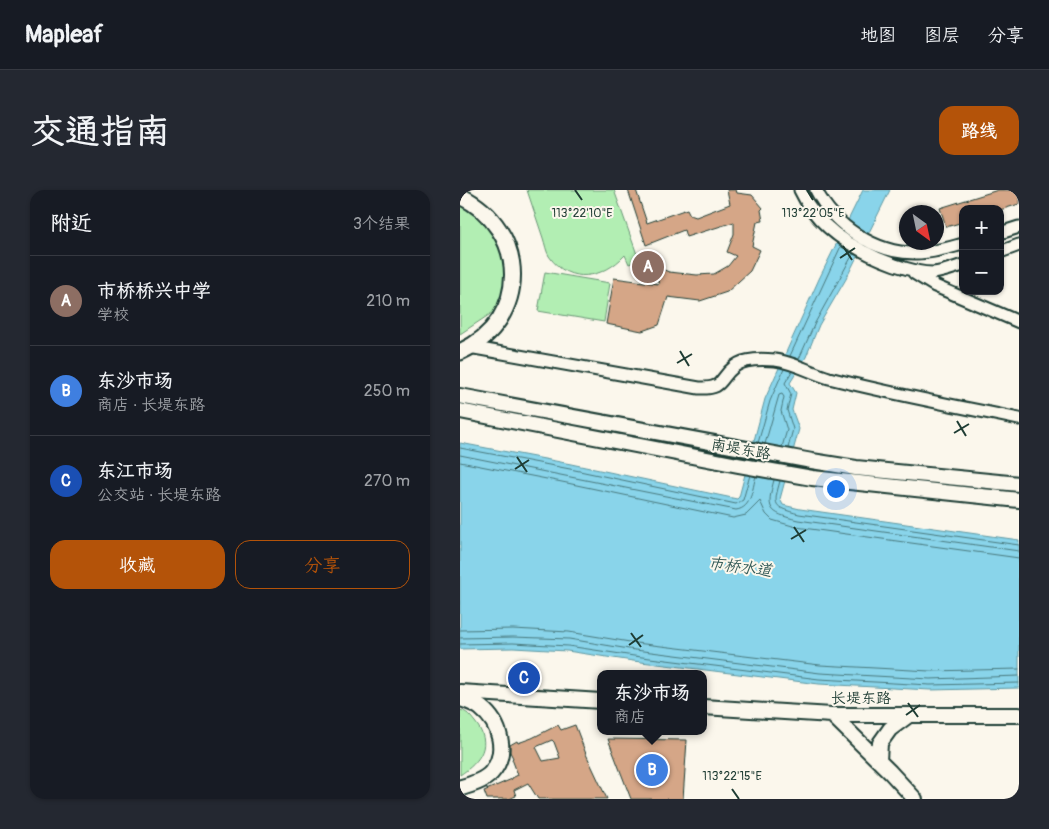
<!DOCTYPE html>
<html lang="zh">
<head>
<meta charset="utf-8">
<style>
	:root { --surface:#171b24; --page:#242831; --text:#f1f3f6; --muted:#9ea1a6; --line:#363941; --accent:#b45309 }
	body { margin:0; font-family:Pangolin,"LXGW WenKai TC",sans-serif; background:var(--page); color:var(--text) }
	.controls { position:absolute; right:15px; top:15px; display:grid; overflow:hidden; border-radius:10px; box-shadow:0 1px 4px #0004 }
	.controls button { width:45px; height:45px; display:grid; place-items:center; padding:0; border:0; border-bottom:1px solid var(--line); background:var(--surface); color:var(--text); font:25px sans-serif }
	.compass { position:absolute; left:439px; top:15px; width:45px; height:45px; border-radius:50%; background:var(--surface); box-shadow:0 1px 4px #0004; rotate:147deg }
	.you { position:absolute; left:375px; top:298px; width:18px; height:18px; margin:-12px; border:4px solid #fff; border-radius:50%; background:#1a73e8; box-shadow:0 0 0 8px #1a73e833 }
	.badge { display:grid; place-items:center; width:32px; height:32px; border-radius:50%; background:var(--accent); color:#fff; font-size:16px; font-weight:700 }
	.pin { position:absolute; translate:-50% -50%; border:2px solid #fff; box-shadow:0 1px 5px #0006 }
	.popup { position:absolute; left:137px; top:480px; width:110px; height:65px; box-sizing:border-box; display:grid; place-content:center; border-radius:10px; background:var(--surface); filter:drop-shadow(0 1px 4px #0005); font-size:16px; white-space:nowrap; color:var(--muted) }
	.popup b { font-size:19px; color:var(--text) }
	.popup::after { content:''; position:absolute; left:50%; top:100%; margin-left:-10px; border:10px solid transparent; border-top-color:var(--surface) }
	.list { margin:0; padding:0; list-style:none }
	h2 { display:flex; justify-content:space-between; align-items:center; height:65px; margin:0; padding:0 20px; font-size:21px }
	h2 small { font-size:16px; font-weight:400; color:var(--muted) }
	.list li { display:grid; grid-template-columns:32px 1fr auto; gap:15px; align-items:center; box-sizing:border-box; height:90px; padding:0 20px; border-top:1px solid var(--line) }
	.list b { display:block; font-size:19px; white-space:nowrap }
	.list p { margin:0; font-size:16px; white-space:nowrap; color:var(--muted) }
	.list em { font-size:16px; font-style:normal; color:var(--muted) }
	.actions { display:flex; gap:10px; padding:15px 20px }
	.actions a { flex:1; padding:11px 0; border:1px solid var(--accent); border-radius:15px; text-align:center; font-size:18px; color:var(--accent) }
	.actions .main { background:var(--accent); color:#fff }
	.map { position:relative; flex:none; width:559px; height:609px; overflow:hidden; border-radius:15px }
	header { display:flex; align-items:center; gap:30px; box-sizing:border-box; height:70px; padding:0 25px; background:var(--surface); border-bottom:1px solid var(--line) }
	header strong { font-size:24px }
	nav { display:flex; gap:28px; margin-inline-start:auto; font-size:18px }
	.intro { display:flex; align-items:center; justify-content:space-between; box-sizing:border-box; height:120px; padding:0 30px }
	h1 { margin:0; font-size:35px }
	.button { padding:12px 22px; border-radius:15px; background:var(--accent); color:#fff; font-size:18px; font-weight:700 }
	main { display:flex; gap:30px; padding:0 30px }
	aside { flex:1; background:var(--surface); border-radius:15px; box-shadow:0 1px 4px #0004 }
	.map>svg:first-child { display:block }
	.green { fill:#b2eeb3; stroke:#689674 }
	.water { fill:#89d4ea; stroke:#5f98a1 }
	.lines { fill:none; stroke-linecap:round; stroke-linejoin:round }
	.shore { stroke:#49797d; stroke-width:1 }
	.building { fill:#d5a687; stroke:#1f3d34; fill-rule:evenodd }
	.minor-casing { stroke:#1f3d34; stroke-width:15 }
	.tertiary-casing { stroke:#1f3d34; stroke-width:18 }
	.secondary-casing { stroke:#1f3d34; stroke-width:19 }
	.minor { stroke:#fbf7ec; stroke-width:11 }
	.tertiary { stroke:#fbf7ec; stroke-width:14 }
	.secondary { stroke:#fbf7ec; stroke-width:15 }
	.ticks { fill:none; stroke:#1f3d34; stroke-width:2 }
	.labels { text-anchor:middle; stroke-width:4; stroke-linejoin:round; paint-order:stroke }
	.street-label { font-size:15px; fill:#1f3d34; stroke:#fbf7ec }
	.water-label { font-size:16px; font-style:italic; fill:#345b58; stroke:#fbf7ec }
	.ticks-label { font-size:12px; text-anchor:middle; fill:#1f3d34; stroke:#fbf7ec; stroke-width:4; stroke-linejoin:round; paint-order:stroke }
</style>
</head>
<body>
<header>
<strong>Mapleaf</strong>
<nav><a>地图</a><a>图层</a><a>分享</a></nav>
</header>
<div class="intro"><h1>交通指南</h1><a class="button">路线</a></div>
<main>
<aside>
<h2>附近<small>3个结果</small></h2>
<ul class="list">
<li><span class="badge" style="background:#8d6e63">A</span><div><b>市桥桥兴中学</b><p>学校</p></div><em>210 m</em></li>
<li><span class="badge" style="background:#3f7fe0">B</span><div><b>东沙市场</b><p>商店 · 长堤东路</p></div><em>250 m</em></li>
<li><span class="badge" style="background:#1a4fb4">C</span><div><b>东江市场</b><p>公交站 · 长堤东路</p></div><em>270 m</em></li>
</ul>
<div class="actions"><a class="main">收藏</a><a>分享</a></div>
</aside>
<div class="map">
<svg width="559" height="609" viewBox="0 0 559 609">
	<rect width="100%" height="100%" fill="#fbf7ec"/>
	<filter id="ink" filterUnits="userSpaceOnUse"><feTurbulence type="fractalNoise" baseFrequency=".02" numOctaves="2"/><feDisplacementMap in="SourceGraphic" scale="10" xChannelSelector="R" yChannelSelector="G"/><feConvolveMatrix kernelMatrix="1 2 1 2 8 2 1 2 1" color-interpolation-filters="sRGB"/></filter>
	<g filter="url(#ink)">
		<!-- green -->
		<path class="green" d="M67 0H154L179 70 169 74 165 65C144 88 109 96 89 66 86 61 85 54 83 48 78 32 72 16 67 0Z
			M0 11 33 35 49 79 41 117 0 144Z
			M85 82 150 93 144 132 78 121Z
			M0 520C8 522 10 526 15 532 33 554 21 571 0 585Z"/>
		<!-- water -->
		<path class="water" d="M403 0H430L386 89 359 135 346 167 330 193 336 203 332 220 339 239 320 309 323 315 340 319 559 350V498L470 500 359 494 173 471 107 461 53 458 0 459V253L111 274 277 309 279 307 305 209 359 89Z"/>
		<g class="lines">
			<!-- shore -->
			<path class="shore" d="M330 166 381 56
				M339 169 355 133 393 64
				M298 253 310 211 324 179
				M305 254 319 205 322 204 324 207 321 221 327 240 322 257
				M0 258 110 279 276 314 283 310 290 285
				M328 258 333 239 327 220 331 204 325 193 332 181
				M0 265 276 320C292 318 292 299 296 286
				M0 272 107 293 273 328 286 325 300 311 306 324 312 330 336 337 559 368
				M314 290C306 319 308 323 338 330L559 361
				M320 291C313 316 313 317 339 324L559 355
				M0 440 53 439 109 442 176 453 360 475 470 481 559 479
				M0 448 53 447 109 449 175 460 360 483 470 489 559 486
				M0 454 53 453 108 456 174 466 359 489 470 495 559 493"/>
		</g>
		<!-- building -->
		<path class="building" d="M168 0H176L187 33 227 19 230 25 236 27 270 14 267 0H276L277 3 292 5 303 18 301 20 303 31 297 32 292 56 300 60 290 81 267 102 240 111 208 107 199 135 182 141 146 134 154 88 199 94 192 75 209 82 237 85 254 84 268 76 276 66 267 62 274 44V32L226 47 224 40 186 55Z
			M538 0H559V14L540 20V19H503V32L486 37 480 18Z
			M98 535 101 540 115 535 126 564 147 609H78L68 593 54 600 56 606 49 609H27L24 601 52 589V588L58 585 52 569 53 568 50 562V555L57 551 58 553 72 548ZM92 550 94 552 100 568 83 571 76 557Z
			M148 549 227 550 223 609H171Z"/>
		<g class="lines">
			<defs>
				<path id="minor" d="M340 0C358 39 396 61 435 75 447 79 460 83 473 83 483 82 493 78 503 75
					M356 0C374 36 416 64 457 63 472 63 488 58 503 54
					M540 43 559 37
					M540 62 559 55
					M454 83 475 96 559 132
					M9 157 239 198C265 199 258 189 275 176 285 168 303 169 315 170 333 172 352 183 369 188 432 204 496 216 559 229"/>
				<path id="tertiary" d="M0 206 352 271 396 278 559 294
					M0 221 278 275 352 288 559 310
					M0 502 141 511
					M243 517 372 525H559
					M372 525 430 582 455 609
					M419 571 420 553 430 539 449 525"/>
				<path id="secondary" d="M0 6C69 39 71 130 0 162
					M0 508C7 511 15 513 21 518 40 533 49 563 31 583 24 591 10 595 0 598"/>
			</defs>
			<!-- minor casing -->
			<use href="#minor" class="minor-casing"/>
			<!-- tertiary casing -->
			<use href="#tertiary" class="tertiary-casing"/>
			<!-- secondary casing -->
			<use href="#secondary" class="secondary-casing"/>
			<!-- minor -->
			<use href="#minor" class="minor"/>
			<!-- tertiary -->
			<use href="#tertiary" class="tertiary"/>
			<!-- secondary -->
			<use href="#secondary" class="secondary"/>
		</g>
	</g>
	<!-- ticks -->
	<path class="ticks" d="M115 0 122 10M347 0 353 10M383 56 392 70M380 68 395 58M220 161 229 176M217 173 232 164M497 231 506 246M494 243 509 234M57 267 67 282M55 279 69 270M334 337 344 352M331 349 346 340M171 443 181 457M169 455 183 445M448 513 458 527M446 525 460 515M272 599 279 609"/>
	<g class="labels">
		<!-- street labels -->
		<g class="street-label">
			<text transform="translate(281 259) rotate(10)" y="5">南堤东路</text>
			<text x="401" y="513">长堤东路</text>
		</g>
		<!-- water labels -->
		<g class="water-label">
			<text transform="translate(280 376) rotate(7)" y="6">市桥水道</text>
		</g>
	</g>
	<g class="ticks-label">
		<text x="122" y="27">113°22'10"E</text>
		<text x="353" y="27">113°22'05"E</text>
		<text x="272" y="590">113°22'15"E</text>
	</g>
</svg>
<div class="controls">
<button>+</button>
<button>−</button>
</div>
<svg class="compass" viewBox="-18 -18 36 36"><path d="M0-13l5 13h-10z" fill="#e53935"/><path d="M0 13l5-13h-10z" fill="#9ea1a6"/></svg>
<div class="you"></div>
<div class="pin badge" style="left:188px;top:77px;background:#8d6e63">A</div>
<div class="pin badge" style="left:192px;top:580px;background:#3f7fe0">B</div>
<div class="popup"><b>东沙市场</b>商店</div>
<div class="pin badge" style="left:64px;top:488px;background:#1a4fb4">C</div>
</div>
</main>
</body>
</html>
